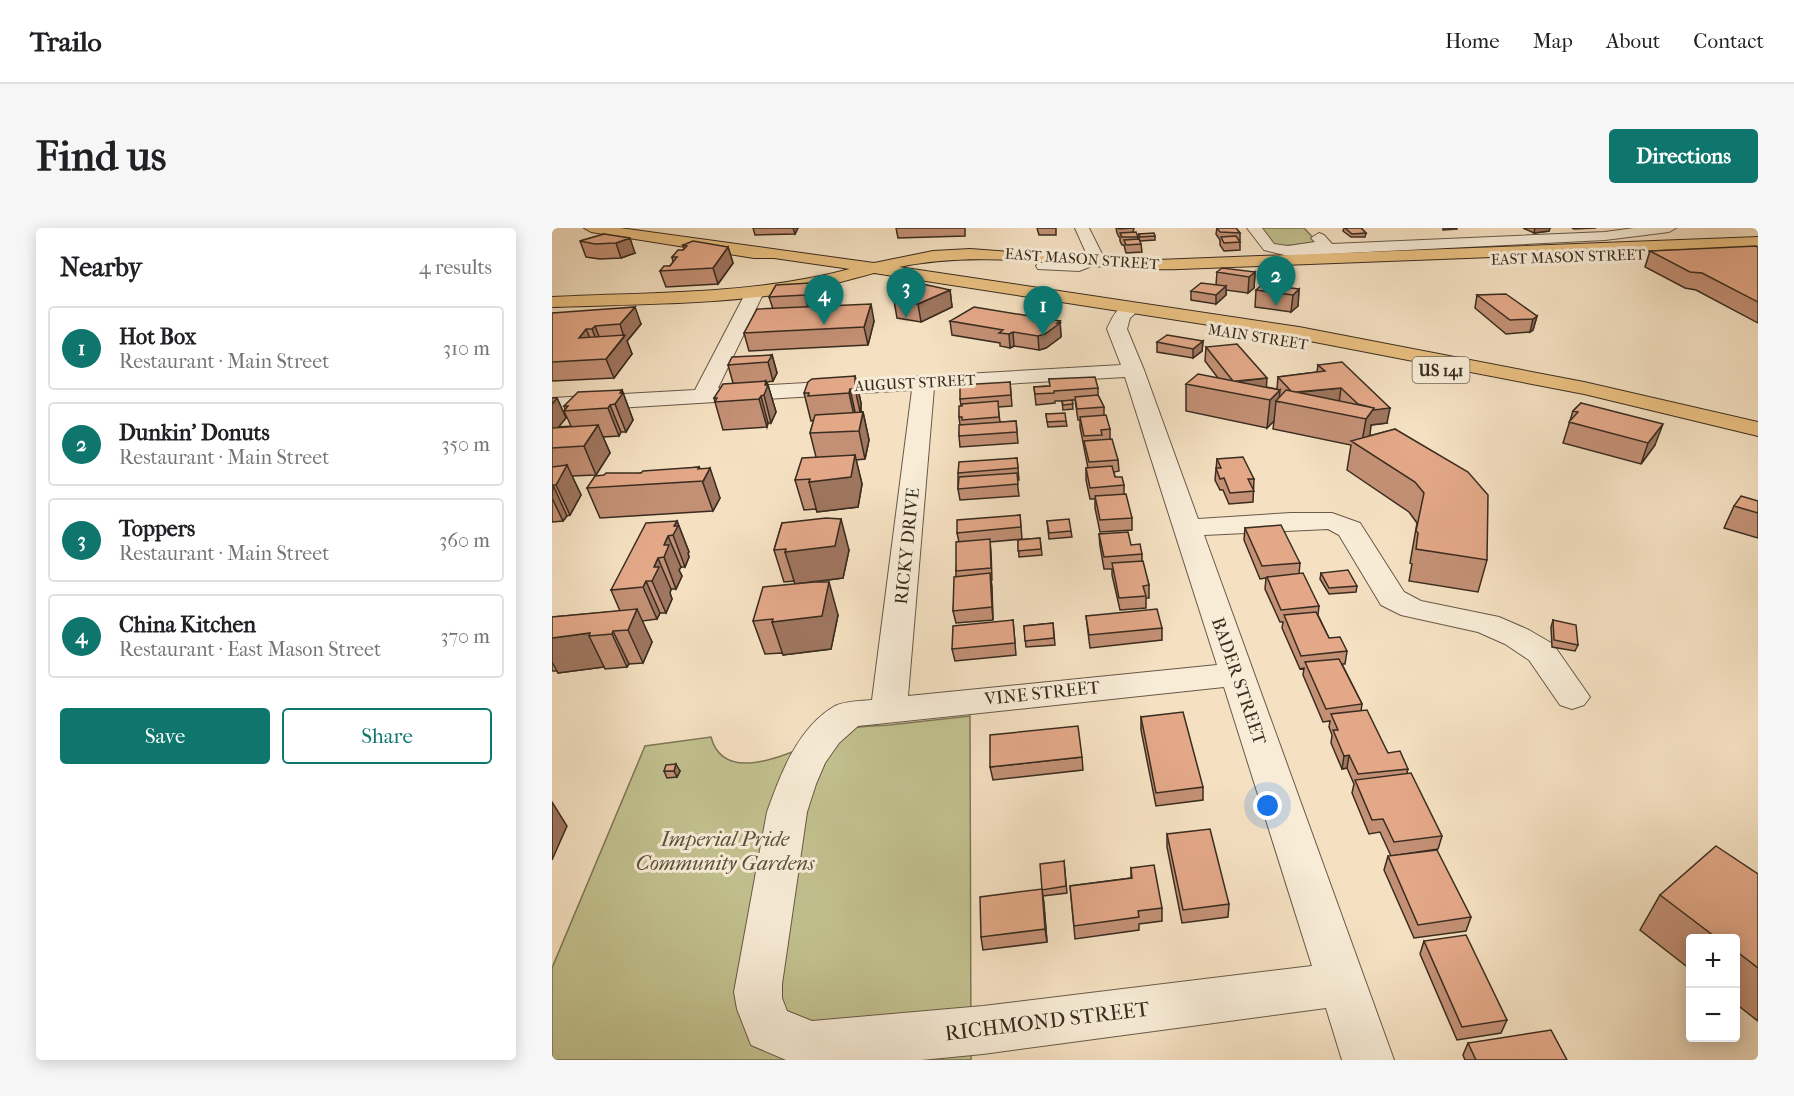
<!DOCTYPE html>
<html lang="en">
<head>
<meta charset="utf-8">
<style>
	:root { --surface:#fff; --page:#f6f6f6; --text:#202124; --muted:#757577; --line:#e0e0e0; --accent:#0f766e }
	body { margin:0; font-family:"IM FELL French Canon",serif; background:var(--page); color:var(--text) }
	.controls { position:absolute; right:18px; bottom:18px; display:grid; overflow:hidden; border-radius:6px; box-shadow:0 3px 15px #0003 }
	.controls button { width:54px; height:54px; display:grid; place-items:center; padding:0; border:0; border-bottom:2px solid var(--line); background:var(--surface); color:var(--text); font:30px sans-serif }
	.you { position:absolute; left:716px; top:578px; width:21px; height:21px; margin:-15px; border:4px solid #fff; border-radius:50%; background:#1a73e8; box-shadow:0 0 0 9px #1a73e833 }
	.badge { display:grid; place-items:center; width:39px; height:39px; border-radius:50%; background:var(--accent); color:#fff; font-size:20px; font-weight:700 }
	.pin { position:absolute; translate:-50% -50px; filter:drop-shadow(0 2px 3px #0008) }
	.pin::after { content:''; position:absolute; top:32px; width:21px; height:18px; background:inherit; clip-path:polygon(0 0,100% 0,50% 100%) }
	.list { margin:0; padding:0; list-style:none }
	h2 { display:flex; justify-content:space-between; align-items:center; height:78px; margin:0; padding:0 24px; font-size:26px }
	h2 small { font-size:20px; font-weight:400; color:var(--muted) }
	.list li { display:grid; grid-template-columns:39px 1fr auto; gap:18px; align-items:center; box-sizing:border-box; height:84px; margin:0 12px 12px; padding:0 12px; border:2px solid var(--line); border-radius:6px }
	.list b { display:block; font-size:22px; white-space:nowrap }
	.list p { margin:0; font-size:20px; white-space:nowrap; color:var(--muted) }
	.list em { font-size:20px; font-style:normal; color:var(--muted) }
	.actions { display:flex; gap:12px; padding:18px 24px }
	.actions a { flex:1; padding:14px 0; border:2px solid var(--accent); border-radius:6px; text-align:center; font-size:21px; color:var(--accent) }
	.actions .main { background:var(--accent); color:#fff }
	.map { position:relative; flex:none; width:1206px; height:832px; overflow:hidden; border-radius:6px }
	header { display:flex; align-items:center; gap:36px; box-sizing:border-box; height:84px; padding:0 30px; background:var(--surface); border-bottom:2px solid var(--line) }
	header strong { font-size:28px }
	nav { display:flex; gap:33px; margin-inline-start:auto; font-size:21px }
	.intro { display:flex; align-items:center; justify-content:space-between; box-sizing:border-box; height:144px; padding:0 36px }
	h1 { margin:0; font-size:42px }
	.button { padding:15px 27px; border-radius:6px; background:var(--accent); color:#fff; font-size:21px; font-weight:700 }
	main { display:flex; gap:36px; padding:0 36px }
	aside { flex:1; background:var(--surface); border-radius:6px; box-shadow:0 3px 15px #0003 }
	.map>svg:first-child { display:block }
	.green { fill:#c2c18f; stroke:#7e7658; stroke-width:1.5 }
	.lines { fill:none; stroke-linecap:round; stroke-linejoin:round }
	.minor-casing { stroke:#685948; stroke-width:2 }
	.major-casing { stroke:#392c20; stroke-width:2 }
	.minor { fill:#f8ecd7; fill-rule:evenodd }
	.major { fill:#eac081; fill-rule:evenodd }
	.wall { fill:#c39075; stroke:#392c20; stroke-width:1.5 }
	.shaded-wall { fill:#9f765f; stroke:#392c20; stroke-width:1.5 }
	.building { fill:#e3a888; stroke:#392c20; stroke-width:1.5 }
	.labels { text-anchor:middle; stroke-width:6; stroke-linejoin:round; paint-order:stroke }
	.far-street-label { font-size:15px; fill:#392c20; stroke:#f8ecd7 }
	.shield { fill:#f8ecd7; stroke:#726657; stroke-width:1.5 }
	.shield-label { font-size:16px; font-weight:bold; fill:#392c20 }
	.street-label { font-size:18px; fill:#392c20; stroke:#f8ecd7 }
	.near-park-label { font-size:21px; font-style:italic; fill:#5b513c; stroke:#f8ecd7 }
	.near-street-label { font-size:21px; fill:#392c20; stroke:#f8ecd7 }
</style>
</head>
<body>
<header>
<strong>Trailo</strong>
<nav><a>Home</a><a>Map</a><a>About</a><a>Contact</a></nav>
</header>
<div class="intro"><h1>Find us</h1><a class="button">Directions</a></div>
<main>
<aside>
<h2>Nearby<small>4 results</small></h2>
<ul class="list">
<li><span class="badge">1</span><div><b>Hot Box</b><p>Restaurant · Main Street</p></div><em>310 m</em></li>
<li><span class="badge">2</span><div><b>Dunkin' Donuts</b><p>Restaurant · Main Street</p></div><em>350 m</em></li>
<li><span class="badge">3</span><div><b>Toppers</b><p>Restaurant · Main Street</p></div><em>360 m</em></li>
<li><span class="badge">4</span><div><b>China Kitchen</b><p>Restaurant · East Mason Street</p></div><em>370 m</em></li>
</ul>
<div class="actions"><a class="main">Save</a><a>Share</a></div>
</aside>
<div class="map">
<svg width="1206" height="832" viewBox="0 0 1206 832">
	<rect width="100%" height="100%" fill="#f5e1c2"/>
	<filter id="stains"><feTurbulence type="fractalNoise" baseFrequency=".00333" numOctaves="4"/><feColorMatrix values="0 0 0 0 .2 0 0 0 0 .09 0 0 0 0 .02 0 0 0 .5 -.17"/></filter>
	<radialGradient id="worn" r=".72"><stop offset=".6" stop-color="#630" stop-opacity="0"/><stop offset="1" stop-color="#630" stop-opacity=".3"/></radialGradient>
	<!-- green -->
	<path class="green" d="M708 0H752L765 14 724 19Z
		M418 488 419 832H0V740L93 518 159 509C175 569 266 508 300 500 312 498 325 498 337 497 364 494 391 491 418 488Z"/>
	<g class="lines">
		<defs>
			<path id="minor" d="M523 0H537L550 26 590 29 598 34 590 39 548 35 527 43 486 41 484 38 486 35 527 33 536 29Z
				M695 0H710L722 16 736 18 763 14 759 10 767 5 772 7 780 16 1053 4 1082 0H1124L1117 4 1053 12 736 28 712 22Z
				M203 59 209 60 212 64 166 160 569 137 555 101C561 87 569 72 586 76L589 80 578 90 575 101 592 142 646 291 739 285H780L808 295 852 364 869 373 947 389 977 402 1001 416 1038 469 1032 477 1020 481 1008 477 977 432 953 416 926 404 849 387 829 377 787 307 776 301 652 307 842 832H790L774 780 431 826 369 832H234L199 817 185 781 182 764 215 584C228 547 246 499 283 478 293 473 309 473 320 472L360 162 0 184V170L143 162 194 64 197 60ZM573 149 665 437 356 468 382 160ZM672 459 760 738 431 778 260 793 235 783 230 770V756L255 584 264 556 273 535 287 515 306 498Z"/>
			<path id="major" d="M32 0H68L322 35 381 23 418 21 560 31 605 32 1206 9V19L628 41C534 44 440 19 347 39L747 99 1032 154 1206 194V208L1032 166 747 111 322 45C296 52 269 60 242 64 162 77 81 76 0 79V69C100 64 201 67 298 41L222 30H202L39 4Z"/>
		</defs>
		<!-- minor casing -->
		<use href="#minor" class="minor-casing"/>
		<!-- major casing -->
		<use href="#major" class="major-casing"/>
		<!-- minor -->
		<use href="#minor" class="minor"/>
		<!-- major -->
		<use href="#major" class="major"/>
	</g>
	<!-- wall -->
	<path class="wall" d="M201 0H246L243 6 203 7Z
		M344 0H413V8L346 10Z
		M485 0H504V7H487Z
		M564 0H582L581 4 586 9V11L589 16 590 24 574 25 572 17H570L568 13V9H567L565 5Z
		M665 0H684L688 5V22L672 23 668 17V12L664 6Z
		M792 0H809L814 5 813 9H799L791 3Z
		M971 0H998L997 3 982 5Z
		M1020 0H1044L1022 1Z
		M52 6 83 25 69 30 48 31 34 29 28 13Z
		M587 6 603 8V12L588 13 587 10Z
		M131 17 176 19 181 35 166 56 114 59 108 43 118 38 121 34 120 29 132 21Z
		M1206 19V95L1144 62 1133 60 1093 39 1098 23Z
		M665 44H703L702 60 696 65 674 62V67L664 76 639 72V63L664 57Z
		M258 55 262 72 259 79 322 93 316 117 197 123 192 105 221 81 217 69Z
		M747 61 746 78 739 84 703 79 704 62Z
		M398 62 400 79 369 94 345 90 342 73 353 67V65Z
		M925 67 985 88 981 102 978 104 954 106 923 80Z
		M0 85 89 96 75 113 80 126 62 150 0 153Z
		M398 93H508L509 109 494 120 487 122 462 118 458 120 448 118V115L400 107Z
		M651 113 650 123 641 130 605 124V114Z
		M654 119 714 159 725 161 726 149 765 144 766 137 835 195 819 197 817 208 843 201 935 332 926 364 857 353 860 336 858 335 865 295 857 284 795 242 799 217 721 201 722 193 715 200 634 183V156L666 150 653 133Z
		M220 127 225 145 221 153 215 154 224 184 219 195H216L215 199 171 202 163 174 162 170 181 155 176 137Z
		M303 148 309 175V184H311L317 212 313 231 304 232 310 256 306 279 265 284 264 281 252 282 243 252 264 229 258 205 262 192 259 193 252 165Z
		M497 151 546 160V167L552 179V187L558 201V211L566 232 567 243 562 244 563 249 572 257V266L580 290V302L548 304 543 280V271H538L534 252V240H536L528 199V192H526L523 172H520L521 181 511 182 510 173H503V175L484 177 482 159 498 158Z
		M458 154 460 178 446 179 448 194 464 193 466 215 408 219 407 208 408 197 407 189 409 178 408 171Z
		M70 162 81 192 74 204H69L67 208 51 209 58 225 44 247 20 248 29 267 18 287 15 288 11 293 0 294V170H5L14 190 6 199 19 198 12 183 13 181 12 178Z
		M1029 175 1103 217 1089 236 1011 215 1021 183Z
		M494 186 514 193 515 198 496 199Z
		M465 230 467 252H465L467 268 408 272 406 261V245Z
		M665 231 702 251 701 274 677 276 671 262H668L663 252Z
		M147 239 168 270 161 283 48 290 35 260 89 245Z
		M1206 273V310L1172 300 1182 278Z
		M468 287 470 311 438 314 439 323 440 352H439L441 392 404 395 401 383 404 348V343L407 314 405 305Z
		M125 293 137 324 136 325 137 329 133 339H129L127 342 130 348 124 361H119L118 365 120 371 114 385H108L105 391 90 393 100 414 91 435 77 436 75 439 53 441 52 439 6 445 5 443H0V389L68 383 59 362Z
		M495 293 519 303 520 309 497 311Z
		M230 295 297 322 291 350 245 356 286 387 279 421 231 427 230 425 213 426 201 393 243 356 242 353 232 354 222 322Z
		M693 300 748 335 747 346 767 378 766 387 777 410 795 423 793 436H790L810 476 809 483 836 525 856 541 855 545 890 608 886 621 839 628 828 604 817 606 800 565 802 556 795 540 790 541 779 515 780 507 777 499 778 493 771 494 751 447 752 440 748 441 730 400 731 394H728L713 361 714 350 708 351 692 312Z
		M547 306 579 317 590 326V333L597 357V370H594V380L568 382 560 347V341H552L548 318Z
		M488 310 490 327 467 329 466 312Z
		M769 345 805 358 804 364 777 366 768 351Z
		M534 388 610 400V412L538 420Z
		M461 392 464 427 403 433 400 421Z
		M1001 392 1026 417 1023 423 1000 419 999 399Z
		M501 395 503 417 474 419 472 398Z
		M589 489 651 559V572L604 578 589 502Z
		M530 529 531 542 441 552 438 539Z
		M112 543H128L125 549 115 550Z
		M615 606 677 676 676 689 630 695 615 619Z
		M836 628 919 689 914 703 862 710 832 642Z
		M512 633 515 665 491 668 495 714 431 722 429 709 490 661Z
		M579 640 610 680V693L587 696V702L523 711 518 658 579 650Z
		M1206 646V793L1184 776V711H1138V741L1088 702 1108 667Z
		M872 713 955 792 949 805 905 812 868 726Z
		M916 815 1015 832H913L911 827Z"/>
	<!-- shaded-wall -->
	<path class="shaded-wall" d="M241 0H246L243 6Z
		M891 0H905V1L891 2Z
		M983 0H998L997 3 982 5Z
		M78 10 83 25 69 30 64 15Z
		M176 19 181 35 166 56 161 40Z
		M703 44 702 60 696 65 697 49Z
		M258 55 262 72 257 84 253 67Z
		M674 58V67L664 76V67Z
		M747 61 746 78 739 84 741 67Z
		M398 62 400 79 369 94 366 76Z
		M319 76 322 93 316 117 312 99Z
		M83 79 89 96 75 113 80 126 62 150 54 131 72 109 68 96Z
		M985 88 981 102 978 104 981 91Z
		M508 93 509 109 494 120 487 122 486 108Z
		M43 98 50 116 47 119 40 101Z
		M34 101 42 119 27 110Z
		M461 104 462 118 458 120 457 106Z
		M651 113 650 123 641 130V121Z
		M220 127 225 145 221 153 216 134Z
		M303 148 309 175V188L303 161Z
		M715 150 714 165 682 154Z
		M214 153 216 158V157L224 184 219 195 212 167 213 157Z
		M789 160 787 175 740 165Z
		M298 161 304 188 303 192 297 165Z
		M70 162 81 192 74 204 63 176 68 165Z
		M728 162 727 174 724 173 722 193 715 200 718 172Z
		M209 168 216 195 215 199 207 171Z
		M5 170 14 190 0 207V176Z
		M58 177 69 204 67 208 56 180Z
		M822 180H838L835 195 819 197 818 207 809 219 814 191Z
		M311 184 317 212 313 231 307 203Z
		M1111 196 1103 217 1089 236 1096 215Z
		M46 197 58 225 44 247 32 218Z
		M303 227 310 256 306 279 265 284 257 254Z
		M15 237 29 267 18 287 4 257Z
		M147 239 152 252 158 240 168 270 161 283 146 241Z
		M1 257 15 288 11 293 0 270Z
		M289 291 297 322 291 350 243 356 233 324Z
		M125 293 137 324 136 325 137 329 133 339 121 307 122 298Z
		M116 308 129 339 127 342 130 348 124 361 112 329V317Z
		M106 330 119 361 118 365 120 371 114 385 100 353 102 339Z
		M438 345 440 358 441 392 440 379Z
		M94 353 108 385 105 391 91 359Z
		M277 354 286 387 279 421 231 427 220 394Z
		M85 381 100 414 91 435 76 402Z
		M61 403 77 436 75 439 60 406Z
		M38 405 37 408 52 439 6 445 0 434V410Z
		M797 527 795 540 790 541 792 528Z
		M124 536 128 543 125 549 122 543Z
		M0 574 15 598 0 632Z
		M490 661 492 675 495 714 493 701Z"/>
	<!-- building -->
	<path class="building" d="M566 0H581L567 1Z
		M665 0H684L688 5 668 4Z
		M793 0H809L814 5 800 6Z
		M584 4 586 9H570L568 5Z
		M602 5 603 8 588 9 587 6Z
		M52 6 78 10 64 15 43 16 28 13Z
		M684 8 688 14 672 15 669 9Z
		M587 11 589 16 574 17 572 12Z
		M141 13 176 19 161 40 108 43 112 38H118L125 29H120L126 22H131L135 18 131 17Z
		M1204 18 1206 19V74L1150 45 1138 44 1098 23Z
		M670 40 703 44 697 49 665 44Z
		M258 55 253 67 217 69 224 57Z
		M366 55 398 62 366 76 342 73 356 65H353Z
		M649 55 674 58 664 67 639 63Z
		M711 56 747 61 741 67 704 62Z
		M954 66 985 88 981 91 958 92 925 67Z
		M319 76 312 99 192 105 205 81Z
		M83 79 68 96 43 98 40 101H34L27 110 73 107 54 131 0 134V85Z
		M422 79 508 93 505 95H508L493 106 486 108 461 104 457 106 447 105 451 102 398 93Z
		M615 107 651 113 641 121 605 114Z
		M685 116 715 150 684 153H681L654 119Z
		M220 127 216 134 176 137 180 129Z
		M790 134 838 180 822 182V180L806 176 789 160 744 164 739 163 726 149 773 143 766 137Z
		M646 146 728 162 718 172 634 156Z
		M303 148V161H298L297 165 256 168 257 165H252L256 154 260 151Z
		M543 149 546 160 502 163V165L483 166 482 159 498 158 497 151Z
		M214 153 213 157H216L212 167 209 168 207 171 163 174 165 170H162L171 156Z
		M458 154 459 167 408 171V157Z
		M70 162 68 165H71L63 176 58 177 56 180 12 183 16 178H12L26 164Z
		M734 162 822 180 814 191 724 173Z
		M546 167 552 179 525 181 523 169Z
		M0 170H5L0 176Z
		M520 172 521 176 511 177 510 173Z
		M446 173 447 189 410 192V189H407V178H410V176Z
		M1029 175 1111 196 1096 215 1017 194 1026 184 1021 183Z
		M311 184 307 203 258 205 263 187Z
		M513 185 514 193 495 194 494 186Z
		M554 187 558 201 549 202 550 207 532 208 528 189Z
		M464 193 465 204 407 208V197Z
		M46 197 32 218 0 220V200Z
		M843 201 916 244 936 267 935 332 864 321 866 305 864 303 872 265 863 254 799 213Z
		M560 211 566 232 537 234 532 213Z
		M303 227 299 249 257 254 258 251 243 252 250 230Z
		M691 229 702 251H696L702 263 678 265 672 250 668 251 664 240H669L665 231Z
		M465 230 466 240 406 245 407 234Z
		M15 237 4 257H1L0 259V239Z
		M560 238 563 249H570L572 257 538 260 534 240Z
		M147 239 146 241 158 240 151 253 35 260 43 248 52 247 54 245H89L91 243Z
		M465 245 466 256 406 261 407 249Z
		M574 266 580 290 548 292 543 268Z
		M1189 268 1206 273V285L1182 278Z
		M468 287 469 299 405 305V292Z
		M274 290 289 291 283 318 233 324 234 321 222 322 230 295Z
		M517 291 519 303 497 305 495 293Z
		M125 293 122 298H126L121 307 116 308 112 317H117L112 329 106 330 102 339H107L100 353H94L91 359 59 362 94 295Z
		M729 297 748 335 710 338 693 300Z
		M576 304 579 317 588 316 590 326 552 329 547 306Z
		M488 310 489 321 466 323V312Z
		M438 311 439 340 404 343V314Z
		M591 333 597 357 591 358 594 368 567 370 560 335Z
		M796 342 805 358 777 360 769 345Z
		M438 345 440 379 401 383 402 349Z
		M751 345 767 378 729 382 715 349Z
		M262 354H277L270 388 220 394 221 391 201 393 211 359Z
		M85 381 76 402 61 403 60 406 37 408 38 405 0 410V389Z
		M605 381 610 400 537 407 534 388Z
		M764 384 777 410 788 409 795 423 749 428 732 387Z
		M461 392 463 415 400 421 401 398Z
		M1001 392 1024 397 1026 417 1002 412Z
		M501 395 502 410 473 413 472 398Z
		M787 431 810 476 774 481 753 434Z
		M815 482 836 525 848 523 856 541 806 546 797 527 792 528 781 502H786L779 486Z
		M631 484 651 559 604 565 589 489Z
		M526 498 530 529 438 539V507Z
		M124 536 122 543H112L114 537Z
		M859 545 890 608 842 614 831 591 820 592 803 552Z
		M658 601 677 676 631 682 615 606Z
		M1164 618 1206 646V740L1184 723V711H1166L1108 667Z
		M885 622 919 689 866 697 836 628Z
		M512 633 514 658 490 662 488 636Z
		M602 637 610 680 586 683 587 689 522 698 518 658 580 650 579 640Z
		M490 661 493 701 429 709 428 669Z
		M914 707 955 792 910 799 872 713Z
		M999 802 1015 832H924L916 815Z"/>
	<g class="labels">
		<!-- far-street labels -->
		<g class="far-street-label">
			<text transform="translate(1016 29) rotate(-2)" y="5">EAST MASON STREET</text>
			<text transform="translate(530 31) rotate(4)" y="5">EAST MASON STREET</text>
			<text transform="translate(706 109) rotate(9)" y="5">MAIN STREET</text>
			<text transform="translate(363 155) rotate(-3)" y="5">AUGUST STREET</text>
		</g>
		<!-- shield labels -->
		<rect class="shield" x="860.5" y="129" width="57" height="26" rx="4.5"/>
		<g class="shield-label">
			<text x="889" y="148">US 141</text>
		</g>
		<!-- street labels -->
		<g class="street-label">
			<text transform="translate(355 318) rotate(-84)" y="6">RICKY DRIVE</text>
			<text transform="translate(687 453) rotate(71)" y="6">BADER STREET</text>
			<text transform="translate(490 465) rotate(-6)" y="6">VINE STREET</text>
		</g>
		<!-- near-park labels -->
		<g class="near-park-label">
			<text x="173" y="618">Imperial Pride<tspan x="173" dy="24">Community Gardens</tspan></text>
		</g>
		<!-- near-street labels -->
		<g class="near-street-label">
			<text transform="translate(495 793) rotate(-7)" y="7">RICHMOND STREET</text>
		</g>
	</g>
	<rect width="100%" height="100%" filter="url(#stains)"/>
	<rect width="100%" height="100%" fill="url(#worn)"/>
</svg>
<div class="controls">
<button>+</button>
<button>−</button>
</div>
<div class="you"></div>
<div class="pin badge" style="left:491px;top:108px">1</div>
<div class="pin badge" style="left:724px;top:78px">2</div>
<div class="pin badge" style="left:354px;top:90px">3</div>
<div class="pin badge" style="left:272px;top:97px">4</div>
</div>
</main>
</body>
</html>
